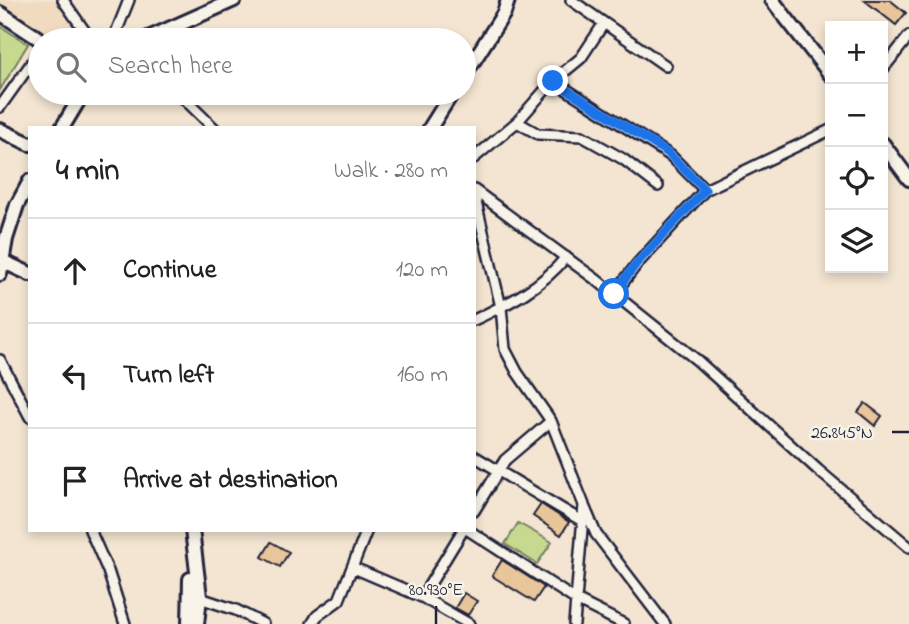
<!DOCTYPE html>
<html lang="en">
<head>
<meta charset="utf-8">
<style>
	:root { --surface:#fff; --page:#f6f6f6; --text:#222; --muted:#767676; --line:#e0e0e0 }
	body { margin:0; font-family:"Indie Flower",sans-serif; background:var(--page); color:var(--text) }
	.controls { position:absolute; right:21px; top:21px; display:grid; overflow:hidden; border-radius:0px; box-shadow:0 4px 10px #0003 }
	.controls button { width:63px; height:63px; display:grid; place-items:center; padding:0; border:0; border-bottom:2px solid var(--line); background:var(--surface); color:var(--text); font:35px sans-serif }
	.stop { position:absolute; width:21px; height:21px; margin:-16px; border:5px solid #1a73e8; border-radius:50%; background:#fff }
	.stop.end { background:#1a73e8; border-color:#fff; box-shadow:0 2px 7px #0008 }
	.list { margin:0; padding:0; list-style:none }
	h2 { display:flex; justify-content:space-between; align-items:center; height:91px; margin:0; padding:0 28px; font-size:30px }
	h2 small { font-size:23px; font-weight:400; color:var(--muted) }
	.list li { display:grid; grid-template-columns:46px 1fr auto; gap:21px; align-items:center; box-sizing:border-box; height:105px; padding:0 28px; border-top:2px solid var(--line) }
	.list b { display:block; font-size:26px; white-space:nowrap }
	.list em { font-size:23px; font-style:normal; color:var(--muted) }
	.icon { flex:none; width:38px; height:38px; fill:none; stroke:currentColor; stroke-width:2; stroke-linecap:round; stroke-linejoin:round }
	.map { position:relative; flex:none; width:909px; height:624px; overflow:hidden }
	.search { position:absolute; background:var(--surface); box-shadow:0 4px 10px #0003; left:28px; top:28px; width:448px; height:77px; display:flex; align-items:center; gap:18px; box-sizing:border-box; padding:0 24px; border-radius:38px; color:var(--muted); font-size:26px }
	.panel { position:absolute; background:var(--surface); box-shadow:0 4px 10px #0003; left:28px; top:126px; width:448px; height:406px; border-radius:0px }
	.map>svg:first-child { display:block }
	.built { fill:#f0dbc0 }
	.green { fill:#c7d98e; stroke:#747e64; stroke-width:2 }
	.building { fill:#e9c59a; stroke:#22223b; stroke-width:2 }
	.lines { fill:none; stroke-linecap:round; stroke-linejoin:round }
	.street-casing { stroke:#22223b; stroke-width:14 }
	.secondary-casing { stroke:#22223b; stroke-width:18 }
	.street { stroke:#f7f3e8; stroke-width:9 }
	.secondary { stroke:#f7f3e8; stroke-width:12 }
	.route { stroke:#1a73e8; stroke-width:9 }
	.ticks { fill:none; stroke:#22223b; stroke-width:2.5 }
	.ticks-label { font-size:18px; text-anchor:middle; fill:#22223b; stroke:#f7f3e8; stroke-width:5; stroke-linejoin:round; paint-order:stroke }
</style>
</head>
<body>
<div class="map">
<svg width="909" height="624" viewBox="0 0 909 624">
	<rect width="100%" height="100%" fill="#f3e5d1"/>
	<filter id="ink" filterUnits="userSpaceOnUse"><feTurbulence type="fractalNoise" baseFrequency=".0143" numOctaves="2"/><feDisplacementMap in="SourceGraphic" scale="14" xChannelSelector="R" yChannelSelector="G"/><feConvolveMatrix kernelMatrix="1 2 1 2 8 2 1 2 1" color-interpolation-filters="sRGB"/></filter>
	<g filter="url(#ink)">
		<!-- built -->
		<path class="built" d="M0 0H54L83 40H52L0 5Z"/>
		<!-- green -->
		<path class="green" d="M0 26 28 44 0 90Z
			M518 523 552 542 537 564 505 544Z"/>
		<!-- building -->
		<path class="building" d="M864 0H890L906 13 896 25Z
			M865 403 882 416 875 426 858 412Z
			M541 504 569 522 561 535 533 516Z
			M271 542 289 552 280 567 262 557Z
			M502 560 544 587 534 602 492 576Z
			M464 593 477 601 468 615 455 608Z"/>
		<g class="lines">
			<defs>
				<path id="street" d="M63 0 91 40
					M571 0 666 66
					M113 40 129 0
					M883 69 909 36
					M553 81 671 156 705 190
					M178 93 214 128
					M0 107 40 51
					M517 122 538 134 582 136 623 159 658 186
					M474 158 517 122 553 81 581 58 604 23
					M474 190 598 281 698 361 818 470 909 547
					M474 194 501 307 505 349 517 372 551 421 584 505 574 624
					M614 294 637 264 705 190 830 130
					M474 320C508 304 542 287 566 257
					M0 360 30 417
					M474 456 582 521
					M585 508 596 534 665 624
					M474 511 505 460 551 421
					M90 530 108 571 125 624
					M468 530 576 600 624 624
					M354 568 422 597 469 624
					M197 597 236 610 263 624
					M422 597 463 530
					M312 624 317 616 339 600 367 530"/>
				<path id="secondary" d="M772 0 830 74
					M0 13 41 40
					M144 40 234 0
					M464 76 504 13 508 0
					M62 128 83 93
					M430 128 452 93
					M0 130 30 144
					M883 144 909 179
					M4 262 30 274
					M0 274 6 239 17 205 30 181
					M192 530 200 597 197 624
					M189 624 190 579"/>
			</defs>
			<!-- street casing -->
			<use href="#street" class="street-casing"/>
			<!-- secondary casing -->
			<use href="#secondary" class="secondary-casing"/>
			<!-- street -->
			<use href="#street" class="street"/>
			<!-- secondary -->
			<use href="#secondary" class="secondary"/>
		</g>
	</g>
	<g class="lines" filter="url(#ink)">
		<!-- route -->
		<path class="route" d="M553 81 668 153 705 190 636 264 614 294"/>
	</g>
	<!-- ticks -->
	<path class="ticks" d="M892 432H909M436 606V624"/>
	<g class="ticks-label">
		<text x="842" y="438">26.845°N</text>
		<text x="436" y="595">80.930°E</text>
	</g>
</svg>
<div class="controls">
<button>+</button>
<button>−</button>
<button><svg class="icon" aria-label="locate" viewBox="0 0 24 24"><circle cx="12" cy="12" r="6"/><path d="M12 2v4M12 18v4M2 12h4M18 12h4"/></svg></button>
<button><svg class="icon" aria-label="layers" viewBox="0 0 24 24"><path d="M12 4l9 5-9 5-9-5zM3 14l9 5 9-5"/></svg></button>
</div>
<div class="stop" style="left:614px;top:294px"></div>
<div class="stop end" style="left:553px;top:81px"></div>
<div class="search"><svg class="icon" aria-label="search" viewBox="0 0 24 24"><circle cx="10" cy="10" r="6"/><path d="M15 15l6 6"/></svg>Search here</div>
<section class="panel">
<h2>4 min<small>Walk · 280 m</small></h2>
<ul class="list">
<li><svg class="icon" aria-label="ahead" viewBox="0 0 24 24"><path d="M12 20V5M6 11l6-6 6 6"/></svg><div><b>Continue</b></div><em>120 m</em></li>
<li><svg class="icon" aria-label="left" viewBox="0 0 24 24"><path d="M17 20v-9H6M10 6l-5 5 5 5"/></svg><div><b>Turn left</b></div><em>160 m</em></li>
<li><svg class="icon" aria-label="arrive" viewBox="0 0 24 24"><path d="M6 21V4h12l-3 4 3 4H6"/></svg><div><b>Arrive at destination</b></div></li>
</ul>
</section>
</div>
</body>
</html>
